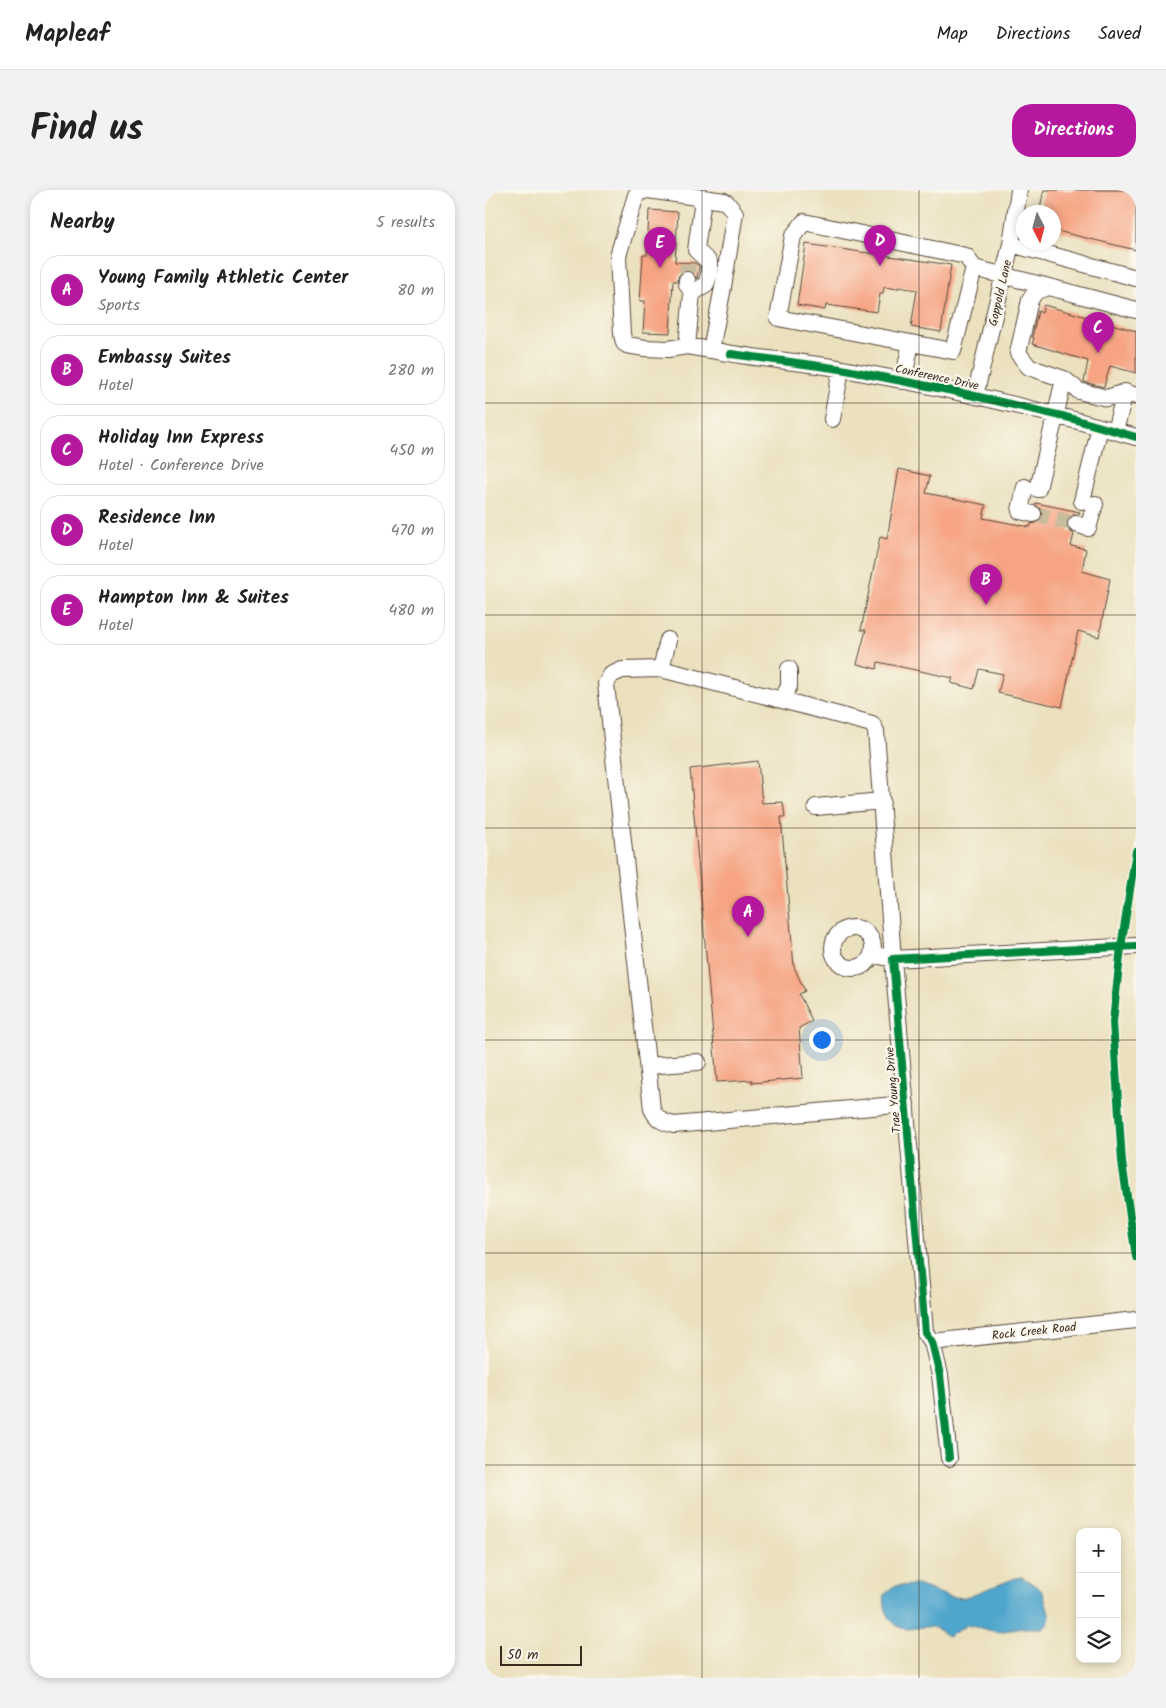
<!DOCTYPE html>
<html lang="en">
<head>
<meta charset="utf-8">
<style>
	:root { --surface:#fff; --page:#f2f2f2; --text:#222; --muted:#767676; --line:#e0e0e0; --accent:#b5179e }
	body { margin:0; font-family:Kalam,sans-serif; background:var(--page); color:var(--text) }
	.controls { position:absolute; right:15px; bottom:15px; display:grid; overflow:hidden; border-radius:10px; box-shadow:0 2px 8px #0003 }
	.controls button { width:45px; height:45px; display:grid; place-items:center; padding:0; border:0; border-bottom:1px solid var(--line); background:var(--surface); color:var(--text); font:25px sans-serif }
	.compass { position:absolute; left:531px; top:15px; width:45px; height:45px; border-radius:50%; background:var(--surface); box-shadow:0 2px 8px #0003; rotate:174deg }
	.scale { position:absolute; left:15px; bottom:12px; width:82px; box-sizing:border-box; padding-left:5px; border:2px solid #3b2a1e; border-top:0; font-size:14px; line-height:18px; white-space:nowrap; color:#3b2a1e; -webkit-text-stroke:4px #fbf7ec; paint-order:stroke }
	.you { position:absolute; left:336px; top:849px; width:18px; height:18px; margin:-12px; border:4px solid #fff; border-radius:50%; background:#1a73e8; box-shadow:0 0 0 8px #1a73e833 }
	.badge { display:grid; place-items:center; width:32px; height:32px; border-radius:50%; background:var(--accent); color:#fff; font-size:16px; font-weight:700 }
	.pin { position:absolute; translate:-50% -41px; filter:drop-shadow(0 1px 2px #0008) }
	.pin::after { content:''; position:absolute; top:26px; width:18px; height:15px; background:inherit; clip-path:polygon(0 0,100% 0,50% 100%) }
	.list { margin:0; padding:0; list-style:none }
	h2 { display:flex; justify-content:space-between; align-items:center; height:65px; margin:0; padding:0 20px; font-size:21px }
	h2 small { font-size:16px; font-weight:400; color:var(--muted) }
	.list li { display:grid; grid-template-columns:32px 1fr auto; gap:15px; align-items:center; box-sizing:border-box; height:70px; margin:0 10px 10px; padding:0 10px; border:1px solid var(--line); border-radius:20px }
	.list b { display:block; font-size:19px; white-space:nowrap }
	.list p { margin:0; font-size:16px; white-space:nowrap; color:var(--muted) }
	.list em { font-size:16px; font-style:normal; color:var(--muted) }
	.icon { flex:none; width:28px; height:28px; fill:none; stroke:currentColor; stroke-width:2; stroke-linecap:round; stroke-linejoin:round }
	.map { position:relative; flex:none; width:651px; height:1488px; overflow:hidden; border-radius:20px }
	header { display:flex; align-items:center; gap:30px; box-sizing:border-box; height:70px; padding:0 25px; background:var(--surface); border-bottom:1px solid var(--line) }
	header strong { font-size:24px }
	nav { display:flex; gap:28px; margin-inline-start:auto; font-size:18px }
	.intro { display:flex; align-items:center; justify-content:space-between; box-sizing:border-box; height:120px; padding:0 30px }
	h1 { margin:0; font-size:35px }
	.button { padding:12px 22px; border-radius:20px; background:var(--accent); color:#fff; font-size:18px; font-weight:700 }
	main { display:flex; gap:30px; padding:0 30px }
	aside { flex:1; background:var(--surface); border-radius:20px; box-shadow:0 2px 8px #0003 }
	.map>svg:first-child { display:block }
	.water { fill:#50a6cc; stroke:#466875 }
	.building { fill:#f6a483 }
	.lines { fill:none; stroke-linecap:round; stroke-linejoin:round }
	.minor-tunnel { stroke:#c8bc9f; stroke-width:16; stroke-dasharray:16 8; stroke-linecap:butt }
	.minor-casing { stroke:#554536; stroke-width:18 }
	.minor { stroke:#fff; stroke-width:16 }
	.cycleway-casing { stroke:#fbf7ec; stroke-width:11 }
	.cycleway { stroke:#00873e; stroke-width:8 }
	.grid { fill:none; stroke:#3b2a1e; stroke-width:1; stroke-opacity:0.55 }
	.labels { text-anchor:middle; stroke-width:4.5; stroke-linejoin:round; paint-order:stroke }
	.street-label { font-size:12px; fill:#3b2a1e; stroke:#fbf7ec }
</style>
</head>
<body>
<header>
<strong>Mapleaf</strong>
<nav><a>Map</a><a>Directions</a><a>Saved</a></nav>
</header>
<div class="intro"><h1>Find us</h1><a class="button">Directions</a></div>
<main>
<aside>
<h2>Nearby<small>5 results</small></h2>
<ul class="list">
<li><span class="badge">A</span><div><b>Young Family Athletic Center</b><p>Sports</p></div><em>80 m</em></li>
<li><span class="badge">B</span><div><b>Embassy Suites</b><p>Hotel</p></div><em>280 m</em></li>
<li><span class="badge">C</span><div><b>Holiday Inn Express</b><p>Hotel · Conference Drive</p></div><em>450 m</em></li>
<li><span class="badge">D</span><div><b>Residence Inn</b><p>Hotel</p></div><em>470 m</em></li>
<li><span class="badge">E</span><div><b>Hampton Inn &amp; Suites</b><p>Hotel</p></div><em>480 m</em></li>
</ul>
</aside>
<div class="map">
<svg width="651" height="1488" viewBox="0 0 651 1488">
	<rect width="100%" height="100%" fill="#fbf7ec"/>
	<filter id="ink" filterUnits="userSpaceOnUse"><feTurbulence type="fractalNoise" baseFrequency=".02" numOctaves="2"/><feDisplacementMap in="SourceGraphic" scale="10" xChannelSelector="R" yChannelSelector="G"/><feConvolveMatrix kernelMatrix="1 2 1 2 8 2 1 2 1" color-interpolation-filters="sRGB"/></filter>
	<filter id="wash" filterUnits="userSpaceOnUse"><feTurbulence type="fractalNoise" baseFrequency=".0096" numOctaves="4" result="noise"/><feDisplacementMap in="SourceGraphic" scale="20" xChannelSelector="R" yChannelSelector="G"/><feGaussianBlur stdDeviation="1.12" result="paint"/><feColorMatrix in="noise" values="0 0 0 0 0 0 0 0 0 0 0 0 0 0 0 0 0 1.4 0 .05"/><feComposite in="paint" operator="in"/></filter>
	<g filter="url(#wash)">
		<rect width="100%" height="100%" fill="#ebe1bf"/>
		<!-- water -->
		<path class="water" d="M537 1387 554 1398 558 1403 565 1427 562 1435 558 1438H538L512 1442 482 1435 463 1447C459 1444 455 1440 450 1438 441 1435 432 1439 423 1439 406 1439 397 1418 400 1404L409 1396 432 1395 463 1406 478 1408 531 1388Z"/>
		<g id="blocks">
			<!-- building -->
			<path class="building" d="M559 0H651V60L568 40V22H554Z
				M164 20 193 22 190 72 210 73 214 76 212 89 207 82 202 80 194 85 192 91H188L185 143 158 142 160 111H155L158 65H162Z
				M321 54 466 75 456 142 426 137 432 100 413 97V99L399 97 398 104H395L392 122 341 115 340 120 312 115Z
				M559 115 651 141V183L625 176 619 197 599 192 603 171 547 154 549 148 547 147 553 121 557 123Z
				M414 279 445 286 441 303 501 315 498 328 545 337 546 334 551 333 558 327 557 321 550 314 551 313 595 322 594 324H589L584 327 581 336 584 341 589 344 586 356 601 359 597 381 625 389 614 447 593 441 577 517 513 503 518 484 494 479 489 499 466 493 468 488 393 472 392 479 372 474 381 440H376L395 347 402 349Z
				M273 571 277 613 298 612 300 627H296L309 777 320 801 314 804 327 831 314 838 318 888 267 893V890L232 892 205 579Z"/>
		</g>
	</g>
	<g filter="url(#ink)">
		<use href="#blocks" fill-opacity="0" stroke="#554536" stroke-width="1"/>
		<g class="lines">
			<!-- minor-tunnel -->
			<path class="minor-tunnel" d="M202 90 203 71
				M548 324 591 334"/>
			<defs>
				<path id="minor" d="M526 54 651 88
					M202 90V94L207 103
					M651 120 564 97 551 101 545 110 533 163 544 177 579 189 594 201 622 208 640 202 651 206
					M426 153 293 128 308 46 319 32 481 66 489 78
					M202 156 207 103 221 95 224 84V72L211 60 218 9
					M226 160 202 156 183 159 160 158 142 155 139 153 137 144 133 66 151 5 155 2 163 0 239 11 242 13 250 23 238 97 226 160C269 169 314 171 358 179 457 197 554 219 651 247
					M418 191 426 153 468 161 489 78 564 97
					M490 206 526 54 534 0
					M347 229 356 179
					M630 241 640 202
					M540 297 535 321 548 324
					M553 299 579 189
					M597 311 615 237
					M591 334 603 338 610 314
					M183 450 176 479 297 510
					M176 479 137 480 126 485 121 494 167 919C172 930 178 932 189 935L421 914
					M304 479V496L297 510 387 534 391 541 408 769 387 764
					M331 617 397 611
					M348 758a20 20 0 1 1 40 0a20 20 0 1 1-40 0Z
					M163 876 213 872
					M447 1152 651 1130
					M464 1268 455 1185 447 1152 440 1142 408 769 651 756"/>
			</defs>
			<!-- minor casing -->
			<use href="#minor" class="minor-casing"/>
			<!-- minor -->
			<use href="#minor" class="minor"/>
			<defs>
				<path id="cycleway" d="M246 164 356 179 468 201 581 227 651 247
					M651 661 636 757 628 832 637 972 651 1067
					M464 1268 455 1185 447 1152 440 1142 408 769 651 756"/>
			</defs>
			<!-- cycleway casing -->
			<use href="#cycleway" class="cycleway-casing"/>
			<!-- cycleway -->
			<use href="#cycleway" class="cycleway"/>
		</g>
	</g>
	<!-- grid -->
	<path class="grid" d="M217 0V1488M434 0V1488M0 213H651M0 425H651M0 638H651M0 850H651M0 1063H651M0 1275H651"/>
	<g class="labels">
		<!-- street labels -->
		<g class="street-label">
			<text transform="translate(515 103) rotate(-77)" y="4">Goppold Lane</text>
			<text transform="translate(452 187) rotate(12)" y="4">Conference Drive</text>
			<text transform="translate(408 900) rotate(-95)" y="4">Trae Young Drive</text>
			<text transform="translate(549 1141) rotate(-6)" y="4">Rock Creek Road</text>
		</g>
	</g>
</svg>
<div class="controls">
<button>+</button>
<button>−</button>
<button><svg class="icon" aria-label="layers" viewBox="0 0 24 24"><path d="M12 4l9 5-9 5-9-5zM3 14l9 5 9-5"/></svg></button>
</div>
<svg class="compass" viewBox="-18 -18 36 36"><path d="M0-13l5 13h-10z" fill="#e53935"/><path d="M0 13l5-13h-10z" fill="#767676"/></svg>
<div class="scale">50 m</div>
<div class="you"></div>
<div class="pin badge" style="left:263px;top:747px">A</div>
<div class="pin badge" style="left:501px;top:415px">B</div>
<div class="pin badge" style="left:613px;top:163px">C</div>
<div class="pin badge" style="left:395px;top:76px">D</div>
<div class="pin badge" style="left:175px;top:78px">E</div>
</div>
</main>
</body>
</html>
